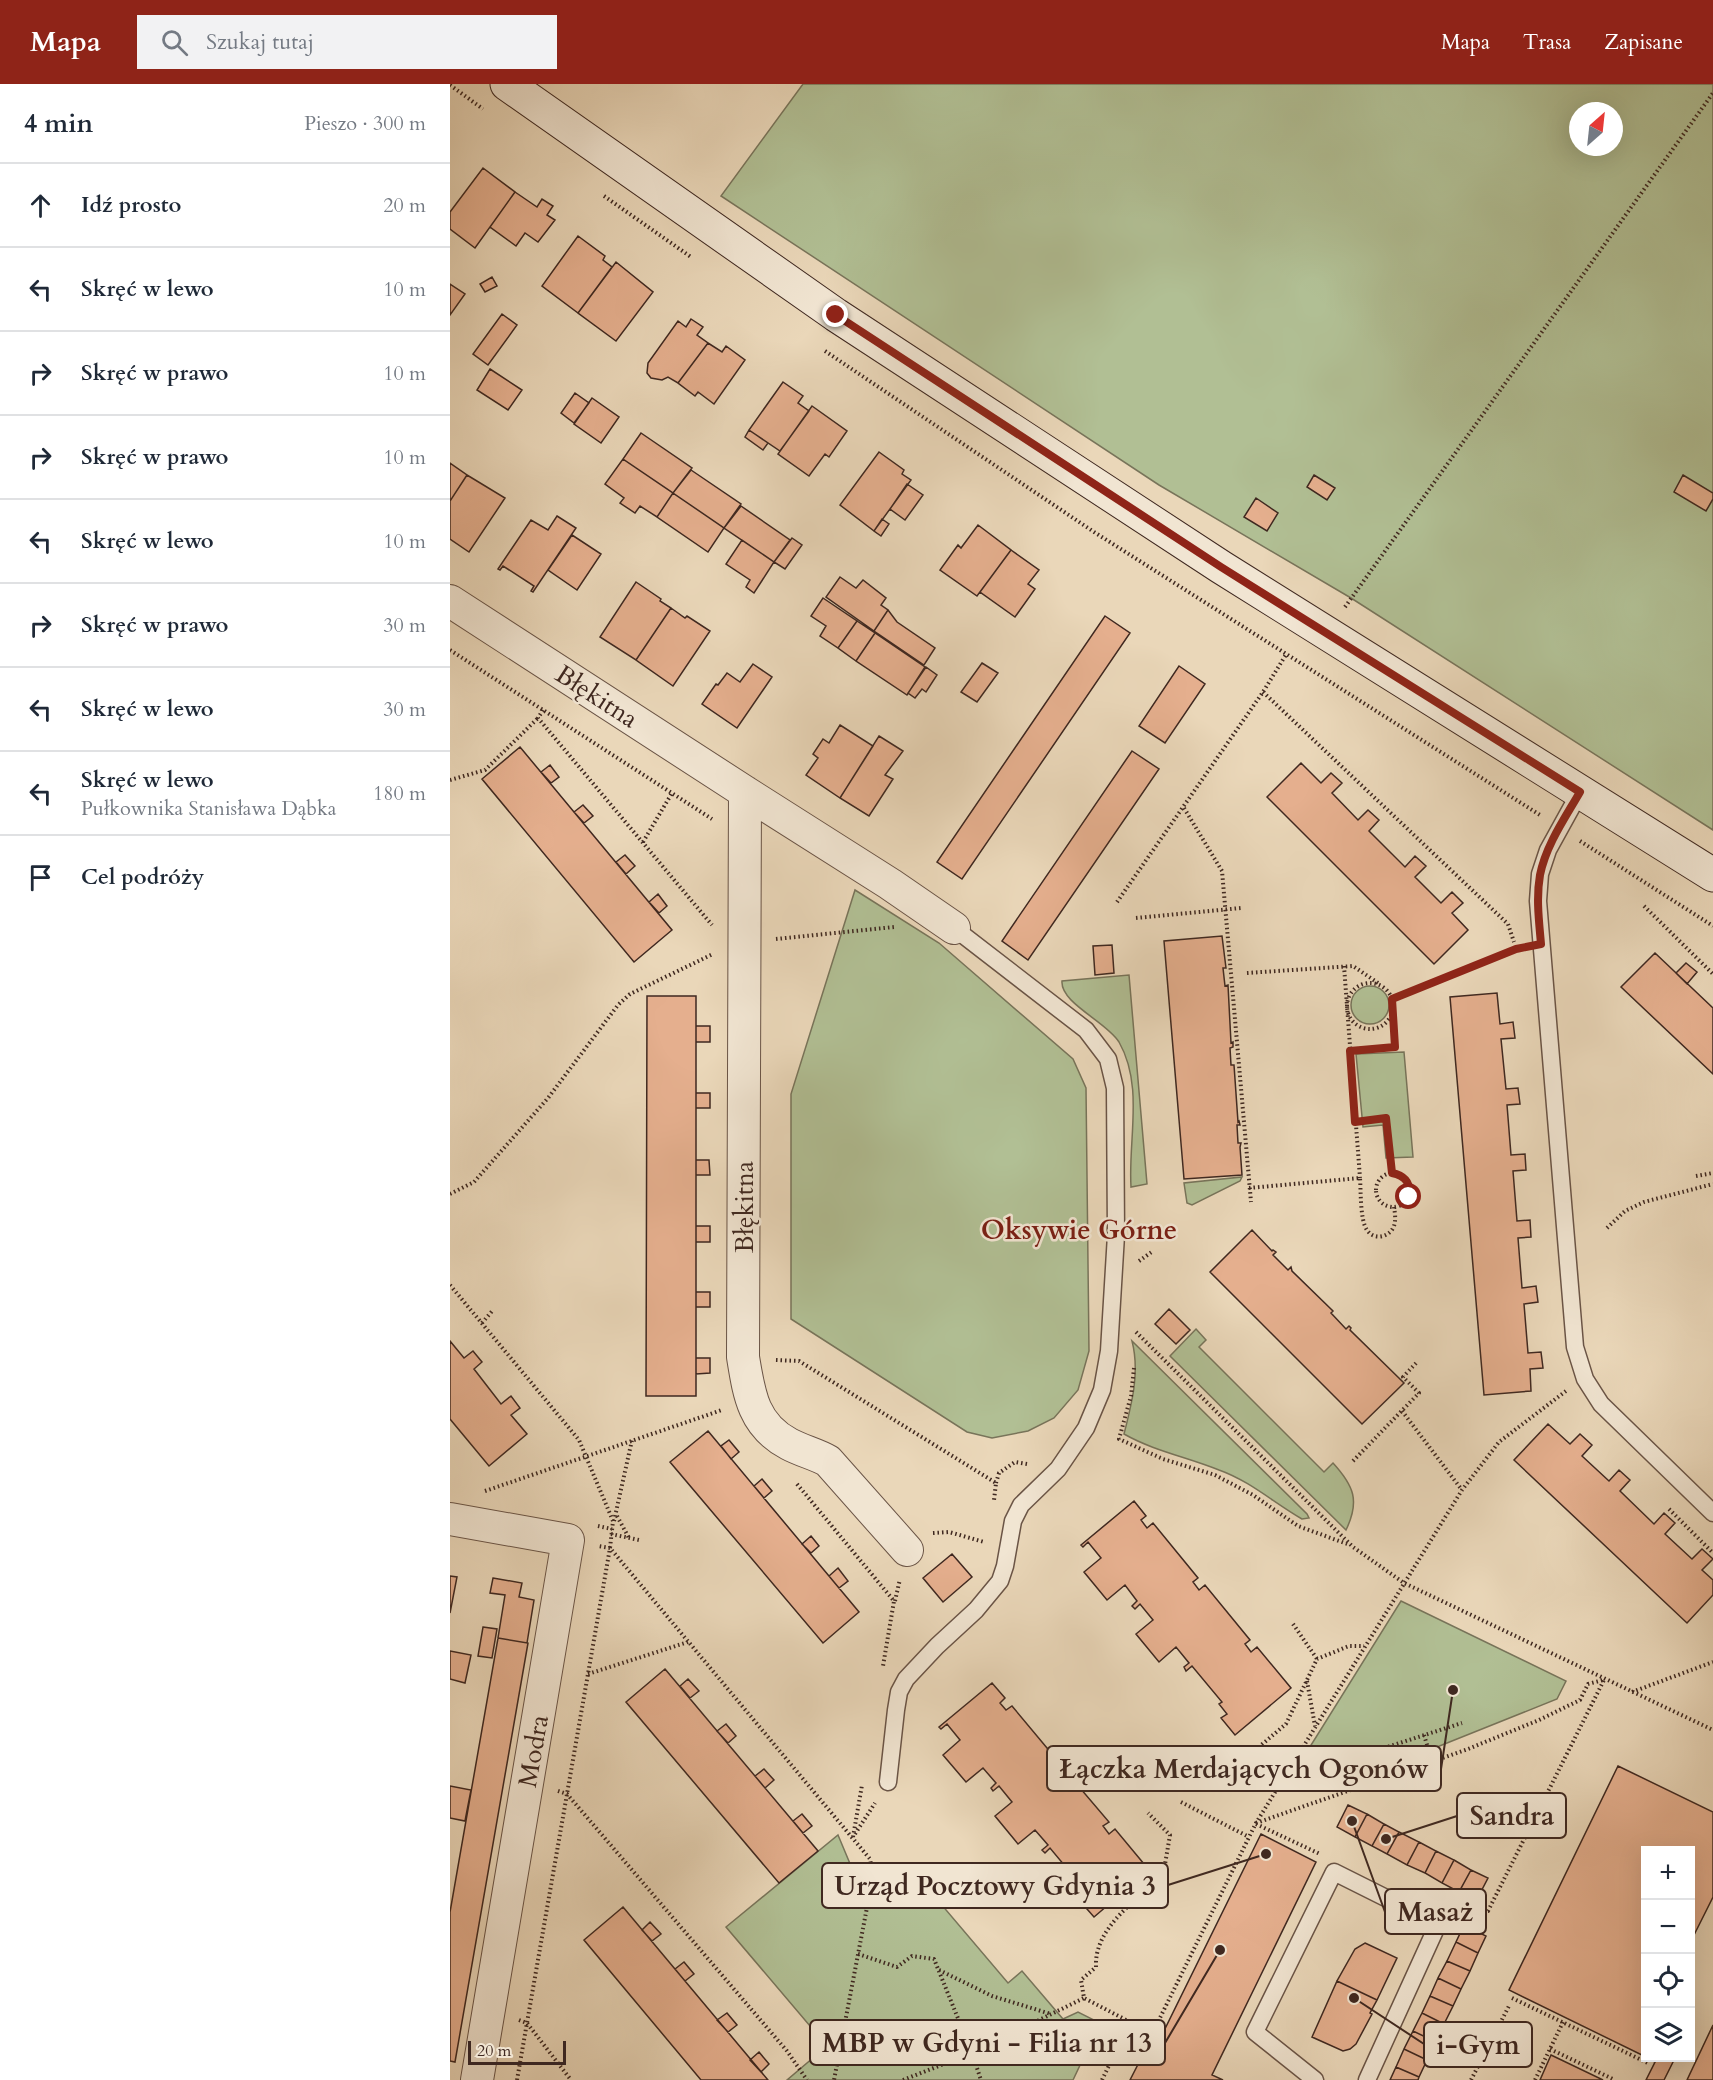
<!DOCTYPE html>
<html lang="pl">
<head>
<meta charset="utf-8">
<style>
	:root { --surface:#fff; --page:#f2f2f3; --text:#1f2937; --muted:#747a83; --line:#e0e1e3; --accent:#8f2418 }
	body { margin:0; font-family:Cardo,serif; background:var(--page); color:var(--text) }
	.controls { position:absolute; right:18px; bottom:18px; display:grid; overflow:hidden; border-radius:0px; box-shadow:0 6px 24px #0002 }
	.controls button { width:54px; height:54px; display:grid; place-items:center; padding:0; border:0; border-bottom:2px solid var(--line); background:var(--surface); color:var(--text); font:30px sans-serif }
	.compass { position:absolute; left:1119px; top:18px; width:54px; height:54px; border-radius:50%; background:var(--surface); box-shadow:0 6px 24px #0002; rotate:27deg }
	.scale { position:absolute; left:18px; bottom:15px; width:98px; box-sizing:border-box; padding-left:6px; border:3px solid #3f2820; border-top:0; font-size:16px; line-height:21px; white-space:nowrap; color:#3f2820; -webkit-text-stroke:4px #f1e5d2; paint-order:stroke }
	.stop { position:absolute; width:18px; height:18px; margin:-14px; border:4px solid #8f2418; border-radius:50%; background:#fff }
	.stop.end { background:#8f2418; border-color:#fff; box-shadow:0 2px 6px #0008 }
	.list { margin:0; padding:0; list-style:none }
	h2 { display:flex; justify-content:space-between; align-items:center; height:78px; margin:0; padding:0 24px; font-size:26px }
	h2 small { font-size:20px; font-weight:400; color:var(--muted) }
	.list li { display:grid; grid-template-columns:39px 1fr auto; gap:18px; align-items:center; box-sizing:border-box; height:84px; padding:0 24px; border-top:2px solid var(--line) }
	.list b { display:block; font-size:22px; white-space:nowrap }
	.list p { margin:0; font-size:20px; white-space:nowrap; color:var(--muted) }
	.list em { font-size:20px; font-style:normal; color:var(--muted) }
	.icon { flex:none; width:33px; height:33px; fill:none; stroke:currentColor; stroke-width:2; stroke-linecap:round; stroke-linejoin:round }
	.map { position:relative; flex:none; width:1263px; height:1996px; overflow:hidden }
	header { display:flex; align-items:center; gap:36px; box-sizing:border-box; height:84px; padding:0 30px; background:var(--accent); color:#fff }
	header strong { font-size:28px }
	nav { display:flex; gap:33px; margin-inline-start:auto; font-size:21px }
	.search { width:420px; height:54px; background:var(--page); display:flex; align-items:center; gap:15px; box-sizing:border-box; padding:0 21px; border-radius:0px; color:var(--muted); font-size:22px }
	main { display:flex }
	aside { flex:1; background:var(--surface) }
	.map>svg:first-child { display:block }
	.green { fill:#b1bf94; stroke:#78745a; stroke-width:1.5; fill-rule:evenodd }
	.building { fill:#e5af8e; stroke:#3f2820; stroke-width:1.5 }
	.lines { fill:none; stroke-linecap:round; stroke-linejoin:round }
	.lane-casing { stroke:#6a5446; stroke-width:19 }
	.street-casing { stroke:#6a5446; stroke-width:34 }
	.secondary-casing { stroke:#3f2820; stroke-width:35 }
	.path { stroke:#3f2820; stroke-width:4; stroke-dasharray:1.5 3; stroke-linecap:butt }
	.lane { stroke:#f1e5d2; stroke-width:16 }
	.street { stroke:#f1e5d2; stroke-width:32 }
	.secondary { stroke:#f1e5d2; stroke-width:33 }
	.route { stroke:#8f2418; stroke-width:8 }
	.labels { text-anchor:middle; stroke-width:5; stroke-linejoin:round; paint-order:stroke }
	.street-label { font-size:26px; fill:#3f2820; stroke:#f1e5d2 }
	.neighbourhood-label { font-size:27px; font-weight:bold; fill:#7a1f14; stroke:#f1e5d2 }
	.leader { fill:none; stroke:#3f2820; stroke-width:2 }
	.callout-dot { fill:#3f2820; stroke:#f1e5d2; stroke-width:2 }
	.callout { fill:#f1e5d2; stroke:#3f2820; stroke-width:2 }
	.callout-label { font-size:27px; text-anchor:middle; font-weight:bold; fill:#3f2820 }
</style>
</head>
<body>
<header>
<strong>Mapa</strong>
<div class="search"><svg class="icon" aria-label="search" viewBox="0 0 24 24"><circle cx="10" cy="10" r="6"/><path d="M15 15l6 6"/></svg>Szukaj tutaj</div>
<nav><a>Mapa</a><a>Trasa</a><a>Zapisane</a></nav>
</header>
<main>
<aside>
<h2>4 min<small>Pieszo · 300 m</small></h2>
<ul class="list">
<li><svg class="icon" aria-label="ahead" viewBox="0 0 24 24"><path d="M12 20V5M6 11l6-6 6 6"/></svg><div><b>Idź prosto</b></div><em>20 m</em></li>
<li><svg class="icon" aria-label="left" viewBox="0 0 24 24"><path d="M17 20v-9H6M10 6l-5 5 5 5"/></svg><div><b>Skręć w lewo</b></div><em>10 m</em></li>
<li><svg class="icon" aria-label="right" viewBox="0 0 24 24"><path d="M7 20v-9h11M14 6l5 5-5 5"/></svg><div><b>Skręć w prawo</b></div><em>10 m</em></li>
<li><svg class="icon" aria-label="right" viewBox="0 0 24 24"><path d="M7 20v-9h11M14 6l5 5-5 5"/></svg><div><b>Skręć w prawo</b></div><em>10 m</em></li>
<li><svg class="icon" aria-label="left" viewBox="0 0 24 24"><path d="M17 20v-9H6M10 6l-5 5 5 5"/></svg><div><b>Skręć w lewo</b></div><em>10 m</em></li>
<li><svg class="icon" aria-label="right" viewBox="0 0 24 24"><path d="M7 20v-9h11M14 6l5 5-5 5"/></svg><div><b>Skręć w prawo</b></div><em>30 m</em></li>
<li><svg class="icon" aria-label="left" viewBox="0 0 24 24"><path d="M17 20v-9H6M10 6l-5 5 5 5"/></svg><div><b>Skręć w lewo</b></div><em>30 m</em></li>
<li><svg class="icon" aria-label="left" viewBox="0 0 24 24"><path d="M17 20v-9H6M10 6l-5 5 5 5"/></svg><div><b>Skręć w lewo</b><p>Pułkownika Stanisława Dąbka</p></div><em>180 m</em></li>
<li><svg class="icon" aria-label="arrive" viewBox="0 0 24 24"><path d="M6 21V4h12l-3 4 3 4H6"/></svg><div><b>Cel podróży</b></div></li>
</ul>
</aside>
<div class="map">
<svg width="1263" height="1996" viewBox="0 0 1263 1996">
	<rect width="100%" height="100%" fill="#ead7b9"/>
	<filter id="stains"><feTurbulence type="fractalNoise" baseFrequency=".00333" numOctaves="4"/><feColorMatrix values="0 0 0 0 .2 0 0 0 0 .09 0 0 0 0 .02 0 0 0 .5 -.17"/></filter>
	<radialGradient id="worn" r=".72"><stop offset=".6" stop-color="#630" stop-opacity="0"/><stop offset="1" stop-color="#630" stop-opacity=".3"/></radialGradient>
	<!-- green -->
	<path class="green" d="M353 0H1263V746L901 514 709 401 271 112ZM1128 27H1164V63H1128Z
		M405 806 489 859 623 975 636 1004 639 1267 628 1306 604 1334 578 1347 542 1354 517 1348 341 1235V1010Z
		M679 891 697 1100 681 1103C678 1055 694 1002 669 958 657 938 610 919 612 897Z
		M901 921a19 19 0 1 1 38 0a19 19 0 1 1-38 0Z
		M954 968 963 1073 936 1074 933 1041 913 1043 906 970Z
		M792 1093 790 1097 742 1121 737 1119 734 1099Z
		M746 1245 756 1256 749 1263 874 1388 883 1379C904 1402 910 1417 896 1446L720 1272Z
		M682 1257 857 1430 859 1434 852 1435C824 1419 800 1397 769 1386 737 1373 704 1367 674 1350 682 1319 690 1288 682 1257Z
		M951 1517 1116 1597 1107 1615 982 1665 870 1703 843 1690Z
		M388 1751 401 1782 456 1793 463 1787 558 1899 572 1887 613 1935 628 1928 650 1939 623 1996H337L377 1962 276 1843Z"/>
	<!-- building -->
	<path class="building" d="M33 84 65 108 25 164 0 145V128Z
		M65 108 87 123 92 115 103 122 97 131 105 136 88 158 75 149 66 162 40 143Z
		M128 152 155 172 153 176 162 183 128 229 92 202Z
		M166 178 203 208 166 257 128 229Z
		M42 193 47 202 35 208 30 200Z
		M0 200 15 210 0 231Z
		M52 230 67 241 38 281 23 270Z
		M241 235 253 243 247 251 258 259 228 299 218 293 212 296 201 294 197 289 198 279 228 237 236 243Z
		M258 259 272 268 276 262 295 276 264 320 248 308 245 312 228 299Z
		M40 285 72 306 58 326 27 306Z
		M333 298 353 312 348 319 359 327 330 367 299 346Z
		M125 309 139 319 124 339 111 329Z
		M142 314 169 333 151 359 124 340Z
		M362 322 397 347 379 373 375 370 359 392 328 370Z
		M299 346 318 359 313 366 295 353Z
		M191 349 242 384 223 409 173 375Z
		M429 368 454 386 452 390 461 396 424 447 390 421Z
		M173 375 223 409 207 433 190 422 185 429 170 419 174 414 155 400Z
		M0 379 17 391 0 417Z
		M241 386 291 420 274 444 223 409Z
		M17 391 55 414 19 468 0 455V417Z
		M864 391 885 404 877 416 857 403Z
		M1233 391 1263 409V415L1256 427 1224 408Z
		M457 400 473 411 455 436 440 425Z
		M223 409 274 444 258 468 207 433Z
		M806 414 828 429 817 447 794 433Z
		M291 422 340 456 324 478 274 444Z
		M107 432 126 444 83 508 81 507 84 502 53 482 50 486 48 485 81 436 98 446Z
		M432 435 439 440 431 452 424 447Z
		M528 441 561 466 527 512 490 486 508 461 511 464Z
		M122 451 151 470 127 506 98 486Z
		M342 454 352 461 335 485 324 478Z
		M292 456 324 478 304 509 296 503 300 496 276 480Z
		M561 466 589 486 578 500 585 505 565 533 530 508Z
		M390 493 406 504 413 496 436 514 431 521 438 526 424 547 376 513Z
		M186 498 211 515 210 517 221 524 186 576 150 553Z
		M373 514 407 537 388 564 370 552 376 542 361 532Z
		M221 524 235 534 237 532 260 547 223 602 186 576Z
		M438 526 447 538 485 564 474 581 424 547Z
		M655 532 680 549 512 795 487 778Z
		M407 537 425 549 406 577 388 564Z
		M425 549 475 583 457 611 406 577Z
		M532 579 548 589 527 618 511 608Z
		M303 580 322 593 287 644 252 620 266 600 268 601 277 589 290 598Z
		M729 582 755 600 715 659 689 642Z
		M476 583 487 591 476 608 472 605 465 614 458 609Z
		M390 641 423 662 390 714 356 691 368 674 363 670 373 655 379 659Z
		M429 652 453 667 435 691 443 695 419 732 390 714Z
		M70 663 222 846 184 878 32 695Z
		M682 667 709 685 578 876 552 857Z
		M851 679 871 699 881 689 892 699 882 709 908 736 918 726 929 736 919 747 955 783 965 772 976 782 965 793 991 819 1002 808 1013 819 1002 829 1018 846 984 880 817 713Z
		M100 681 109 693 101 699 91 688Z
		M133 721 143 732 134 739 124 728Z
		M175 771 185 782 176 790 166 778Z
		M208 810 217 822 209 829 199 818Z
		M772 852 776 884H773L775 902 778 901 781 959 783 958V963L780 964 781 981H784L788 1038 789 1037 790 1041H787L788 1059H791L790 1063 792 1091 734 1095 714 857Z
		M662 861 664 889 645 891 643 862Z
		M1205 869 1263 924V990L1171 903Z
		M1236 879 1247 888 1237 900 1226 889Z
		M1047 909 1050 940 1063 938 1065 954 1051 955 1056 1005 1068 1004 1070 1020 1057 1021 1061 1071 1075 1070 1076 1086 1063 1087 1067 1137 1080 1136 1081 1153 1068 1154 1072 1204 1086 1202 1088 1218 1074 1220 1078 1269 1091 1268 1093 1284 1080 1285 1081 1307 1034 1311 1000 913Z
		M197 912H246V1312H196Z
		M246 942H260V958H246Z
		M246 1009H260V1024H246Z
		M246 1076H259L260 1091H246Z
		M246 1142H260V1158H246Z
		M802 1146 822 1167 823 1166 826 1168 823 1171 838 1186 841 1183 842 1187 883 1227 881 1229 896 1245 899 1242 901 1244 900 1246 954 1299 912 1340 760 1188Z
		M246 1208H260V1223H246Z
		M719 1225 740 1246 726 1260 705 1240Z
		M0 1257 14 1274 23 1267 32 1278 24 1285 51 1320 61 1312 70 1324 61 1331 77 1350 39 1382 0 1335Z
		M246 1274H260V1289L246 1290Z
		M1098 1340 1120 1360 1130 1350 1142 1361 1132 1372 1159 1397 1169 1386 1180 1396 1170 1407 1204 1440 1214 1429 1225 1439 1215 1450 1242 1475 1252 1465 1263 1475 1252 1486 1263 1496V1511L1237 1539 1064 1376Z
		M258 1347 409 1528 373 1559 220 1378Z
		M279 1356 289 1368 281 1375 271 1362Z
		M312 1395 322 1407 314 1414 304 1402Z
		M684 1417 696 1432 691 1436 697 1444 703 1439 748 1494 743 1498 749 1506 755 1501 800 1556 795 1560 801 1568 807 1563 841 1604 785 1651 771 1634 777 1630 769 1620 772 1618 742 1582 736 1587 734 1583 739 1579 726 1563 709 1578 686 1550 703 1536 690 1520 685 1525 682 1522 687 1517 675 1501 657 1516 634 1488 651 1474 638 1458 633 1463 631 1461Z
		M361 1452 369 1462 361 1469 352 1460Z
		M502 1470 522 1493 493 1518 473 1494Z
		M388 1484 398 1497 389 1504 379 1492Z
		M0 1492 7 1493 0 1529Z
		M43 1494 72 1499 69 1513 84 1516 77 1559 48 1554 55 1511 40 1509Z
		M33 1543 47 1545 42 1574 28 1572Z
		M48 1554 78 1559 5 1978 0 1977V1828Z
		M0 1567 21 1571 15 1599 0 1595Z
		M215 1585 368 1767 329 1799 176 1618Z
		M238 1595 249 1607 240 1614 230 1602Z
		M542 1599 555 1614 550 1619 556 1626 562 1622 607 1676 601 1681 608 1688 613 1684 659 1738 653 1742 659 1750 665 1745 699 1786 644 1833 630 1817 636 1812 628 1802 630 1800 600 1764 595 1769 592 1766 598 1761 585 1746 568 1760 545 1732 562 1718 549 1702 543 1707 541 1704 546 1699 533 1684 516 1698 493 1671 510 1656 497 1640 491 1645 489 1643Z
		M276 1640 286 1652 278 1659 267 1647Z
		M1168 1682 1263 1728V1813L1240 1859V1766H1196V1973L1059 1906Z
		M314 1685 324 1696 315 1704 305 1692Z
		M0 1702 21 1706 15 1737 0 1734Z
		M898 1721 917 1730 905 1753 887 1743Z
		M352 1730 362 1742 353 1749 343 1737Z
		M917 1730 934 1740 922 1762 905 1753Z
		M934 1740 949 1748 937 1770 922 1762Z
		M949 1748 969 1758 957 1781 937 1770Z
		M811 1750 866 1778 762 1991 773 1996H680L699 1959 706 1963Z
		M969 1758 986 1767 975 1789 957 1781Z
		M986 1767 1004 1776 992 1799 975 1789Z
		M1004 1776 1021 1786 1009 1808 992 1799Z
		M1021 1786 1038 1794 1026 1817 1009 1808Z
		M173 1823 235 1897 318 1996H251L134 1856Z
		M200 1838 211 1850 202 1857 192 1846Z
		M1014 1841 1036 1852 1028 1869 1006 1858Z
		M1006 1858 1028 1869 1020 1887 997 1877Z
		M915 1859 947 1874 927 1916 887 1897 905 1865Z
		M997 1877 1020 1887 1011 1905 988 1894Z
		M234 1878 244 1890 235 1897 225 1885Z
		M988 1894 1011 1905 1003 1922 980 1912Z
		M887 1897 927 1916 920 1929 922 1930 906 1960 900 1965 893 1967 862 1953Z
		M980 1912 1003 1922 994 1940 972 1929Z
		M277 1929 287 1941 278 1948 267 1936Z
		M972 1929 994 1940 986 1958 963 1947Z
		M1263 1941V1996H1237Z
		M963 1947 986 1958 977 1976 954 1965Z
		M954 1965 977 1976 969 1993 946 1983Z
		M309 1968 319 1980 311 1988 300 1976Z
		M1101 1971 1153 1996H1090Z
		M1196 1974H1225L1214 1996H1196L1205 1978Z
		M946 1983 969 1993 968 1996H940Z"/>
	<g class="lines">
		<defs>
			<path id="lane" d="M1130 708 1098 766 1090 790 1088 817 1125 1263 1135 1295 1151 1320 1263 1429
				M438 1698 446 1626 449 1608 456 1595 487 1562 526 1526 550 1497 555 1482 563 1437 571 1421 608 1385 636 1344 652 1306 659 1267 666 1151 665 1004 658 975 636 946 504 844
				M865 1996 805 1948 884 1788 988 1840 917 1996"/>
			<path id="street" d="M0 517 295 708 440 800 504 844
				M295 708 293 1273C299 1310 303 1341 339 1360 352 1367 366 1370 378 1377L457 1466
				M0 1435 118 1456 27 1996"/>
			<path id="secondary" d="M57 0 386 231 771 483 1263 791"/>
		</defs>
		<!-- lane casing -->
		<use href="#lane" class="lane-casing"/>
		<!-- street casing -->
		<use href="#street" class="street-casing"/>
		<!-- secondary casing -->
		<use href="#secondary" class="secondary-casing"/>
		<!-- path -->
		<path class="path" d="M0 1 33 25
			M154 112 241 173
			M375 267 644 448 1090 731
			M895 523 1263 9
			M0 566 262 735
			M813 608 1058 840 1064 858
			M93 626 88 634 262 841
			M0 696 35 686 88 634
			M734 724 772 787 801 1118
			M1130 757 1263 842
			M193 758 222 709
			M667 818 813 608 837 569
			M1194 822 1263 890
			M686 834 791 824
			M326 855 444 843
			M894 882 910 1094
			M797 889 903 882 928 899
			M897 922a23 23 0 1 1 46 0a23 23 0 1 1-46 0Z
			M942 915 1067 865
			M900 967 945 963 942 930
			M905 1038 936 1034 942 1089
			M926 1106a17 17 0 1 1 34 0a17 17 0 1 1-34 0Z
			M1246 1092 1263 1089
			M799 1104 910 1094C911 1108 910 1136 917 1146 924 1157 940 1153 944 1142 946 1136 945 1129 944 1123
			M0 1110 24 1098 98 1014 168 921 180 910 263 870
			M1157 1144 1175 1127 1194 1118 1263 1100
			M689 1177 703 1167
			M0 1201 129 1356 163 1437 160 1464 420 1775 423 1792 384 1996
			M32 1239 43 1226
			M686 1248 903 1463 954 1499 1263 1646
			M326 1276 349 1277 546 1399 544 1416
			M684 1284 681 1312 669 1355 713 1375 765 1391 803 1411 848 1442 900 1461
			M952 1327 1012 1406
			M903 1377 969 1309 953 1293 968 1277
			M546 1399 549 1389 565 1378 577 1380
			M347 1400 444 1517 433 1582
			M35 1407 272 1326
			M1219 1425 1263 1469
			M167 1432 179 1454
			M164 1437 182 1356
			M148 1442 162 1445
			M483 1449 499 1448 534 1458
			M161 1450 189 1456
			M445 1517 450 1495
			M843 1540 867 1575
			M138 1590 238 1558
			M857 1597 865 1642
			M1182 1608 1263 1578
			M974 1651 982 1677
			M934 1664 1012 1639
			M747 1687 766 1674 803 1668 836 1640 867 1575 899 1562H914
			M108 1707 117 1710 337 1967 357 1996
			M731 1718 799 1753
			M806 1739 1018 1665 1089 1636 1130 1616 1138 1600 1153 1596
			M806 1740 870 1770
			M405 1750 425 1719
			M403 1753 412 1701
			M1011 1830 1038 1827 1154 1596
			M408 1870 447 1883 462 1872 484 1875 522 1969 634 1914
			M489 1886 542 1912 601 1930
			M1062 1914 1200 1980
			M69 1936 77 1939 121 1996
			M680 1938 634 1914 631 1896 646 1883C644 1844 686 1816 713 1792L720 1751 698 1729
			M1100 1965 1165 1996
			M67 1996 160 1464 148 1462
			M453 1996 522 1969 531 1996
			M652 1996 680 1938 702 1950 806 1739 1012 1406 1049 1358 1116 1307
			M1021 1996 1059 1922
			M1085 1996 1113 1938"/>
		<!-- lane -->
		<use href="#lane" class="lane"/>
		<!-- street -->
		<use href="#street" class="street"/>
		<!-- secondary -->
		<use href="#secondary" class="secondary"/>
	</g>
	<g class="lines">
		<!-- route -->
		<path class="route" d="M386 231 771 483 1130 708C1115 734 1096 761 1090 791 1086 814 1089 837 1091 860L1066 865 942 915 945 963 900 967 905 1038 936 1034 942 1089C956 1092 961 1099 959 1113"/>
	</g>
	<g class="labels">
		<!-- street labels -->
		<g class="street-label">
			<text transform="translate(147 612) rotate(33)" y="9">Błękitna</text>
			<text transform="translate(294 1123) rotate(-90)" y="9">Błękitna</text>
			<text transform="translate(83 1667) rotate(-80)" y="9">Modra</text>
		</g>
		<!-- neighbourhood labels -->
		<g class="neighbourhood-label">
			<text x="629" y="1155">Oksywie Górne</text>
		</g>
	</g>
	<!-- callouts -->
	<path class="leader" d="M1003 1606L991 1685M936 1755L1007 1732M816 1770L718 1801M902 1737L935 1828M770 1866L715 1959M904 1914L974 1960"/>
	<g class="callout-dot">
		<circle cx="1003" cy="1606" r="6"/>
		<circle cx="936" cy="1755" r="6"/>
		<circle cx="816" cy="1770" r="6"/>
		<circle cx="902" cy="1737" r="6"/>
		<circle cx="770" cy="1866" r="6"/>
		<circle cx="904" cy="1914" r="6"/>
	</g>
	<g class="callout">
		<rect x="597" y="1662" width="394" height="45" rx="6"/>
		<rect x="1007" y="1709" width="109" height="45" rx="6"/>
		<rect x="372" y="1779" width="346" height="45" rx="6"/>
		<rect x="935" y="1805" width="101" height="45" rx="6"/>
		<rect x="360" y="1936" width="355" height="45" rx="6"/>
		<rect x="974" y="1938" width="108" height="45" rx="6"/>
	</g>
	<g class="callout-label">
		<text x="794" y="1694">Łączka Merdających Ogonów</text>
		<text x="1062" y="1741">Sandra</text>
		<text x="545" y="1811">Urząd Pocztowy Gdynia 3</text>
		<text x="985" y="1837">Masaż</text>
		<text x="537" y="1968">MBP w Gdyni - Filia nr 13</text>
		<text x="1028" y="1970">i-Gym</text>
	</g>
	<rect width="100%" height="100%" filter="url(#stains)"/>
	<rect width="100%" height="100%" fill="url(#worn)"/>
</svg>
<div class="controls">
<button>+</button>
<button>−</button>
<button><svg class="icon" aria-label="locate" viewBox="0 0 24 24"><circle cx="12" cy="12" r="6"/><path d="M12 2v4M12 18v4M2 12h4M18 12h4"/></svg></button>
<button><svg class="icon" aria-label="layers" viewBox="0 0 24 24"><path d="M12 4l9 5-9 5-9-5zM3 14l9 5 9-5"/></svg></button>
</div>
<svg class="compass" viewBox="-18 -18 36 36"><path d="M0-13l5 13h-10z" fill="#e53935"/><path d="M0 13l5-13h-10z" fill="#747a83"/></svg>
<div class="scale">20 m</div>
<div class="stop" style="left:959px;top:1113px"></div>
<div class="stop end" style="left:386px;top:231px"></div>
</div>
</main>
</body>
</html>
